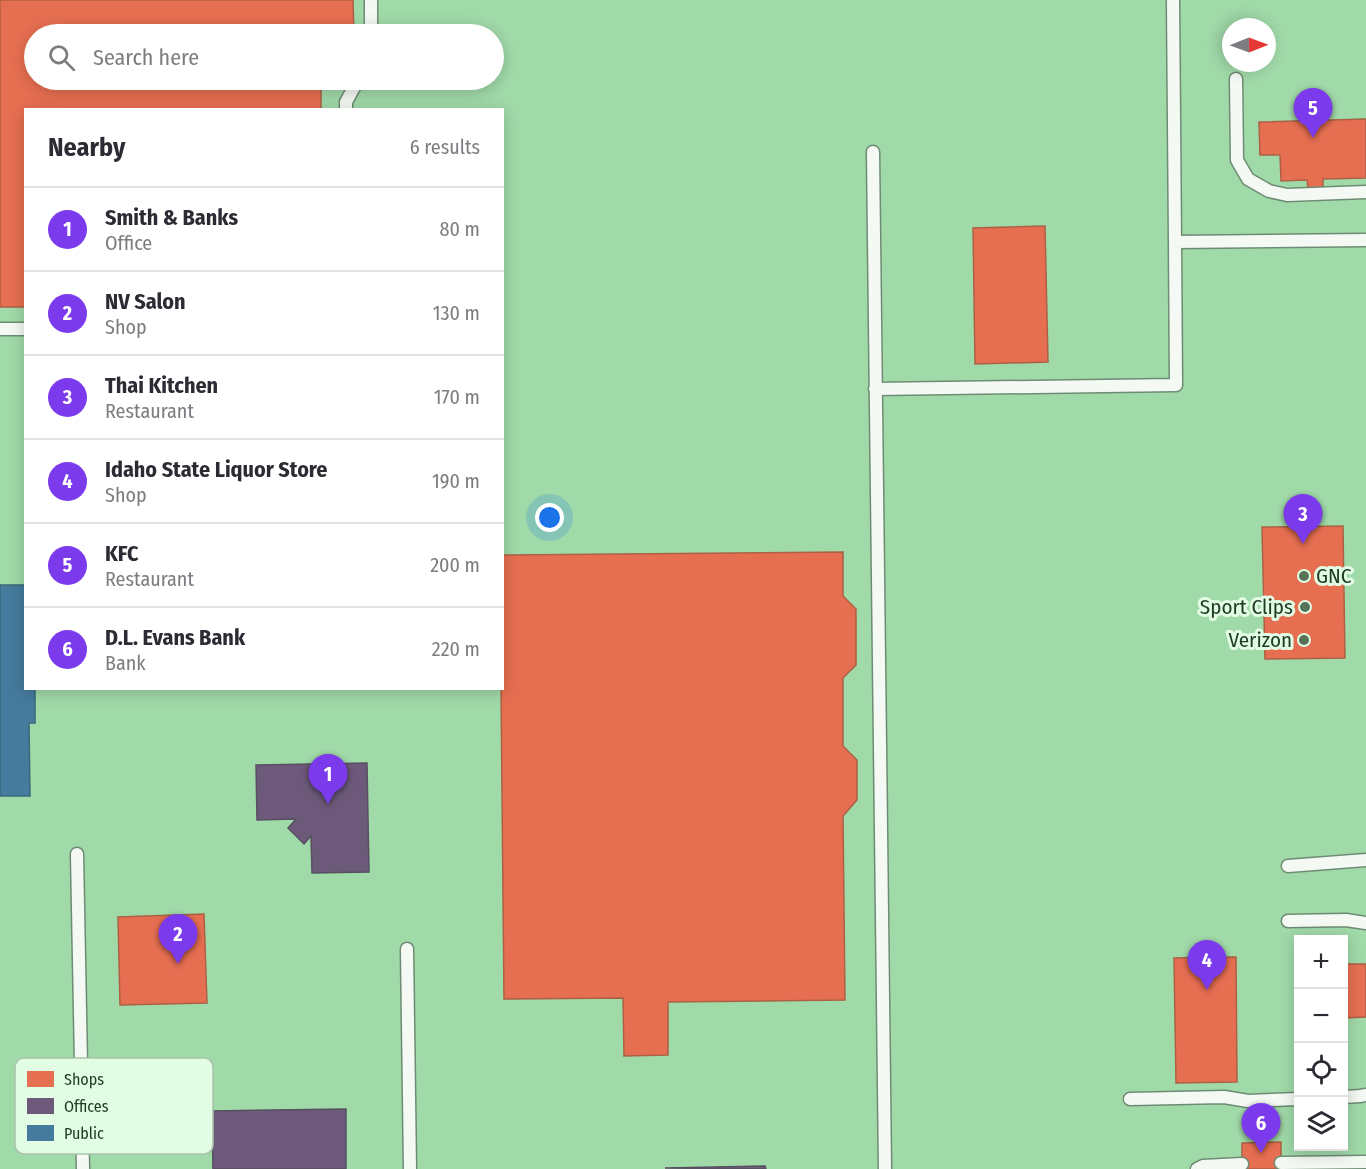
<!DOCTYPE html>
<html lang="en">
<head>
<meta charset="utf-8">
<style>
	:root { --surface:#fff; --page:#f2f2f3; --text:#2b2b33; --muted:#7c7c81; --line:#e1e1e2; --accent:#7c3aed }
	body { margin:0; font-family:"Fira Sans Condensed",sans-serif; background:var(--page); color:var(--text) }
	.controls { position:absolute; right:18px; bottom:18px; display:grid; overflow:hidden; border-radius:0px; box-shadow:0 3px 15px #0003 }
	.controls button { width:54px; height:54px; display:grid; place-items:center; padding:0; border:0; border-bottom:2px solid var(--line); background:var(--surface); color:var(--text); font:30px sans-serif }
	.compass { position:absolute; left:1222px; top:18px; width:54px; height:54px; border-radius:50%; background:var(--surface); box-shadow:0 3px 15px #0003; rotate:89deg }
	.you { position:absolute; left:550px; top:518px; width:21px; height:21px; margin:-15px; border:4px solid #fff; border-radius:50%; background:#1a73e8; box-shadow:0 0 0 9px #1a73e833 }
	.badge { display:grid; place-items:center; width:39px; height:39px; border-radius:50%; background:var(--accent); color:#fff; font-size:20px; font-weight:700 }
	.pin { position:absolute; translate:-50% -50px; filter:drop-shadow(0 2px 3px #0008) }
	.pin::after { content:''; position:absolute; top:32px; width:21px; height:18px; background:inherit; clip-path:polygon(0 0,100% 0,50% 100%) }
	.list { margin:0; padding:0; list-style:none }
	h2 { display:flex; justify-content:space-between; align-items:center; height:78px; margin:0; padding:0 24px; font-size:26px }
	h2 small { font-size:20px; font-weight:400; color:var(--muted) }
	.list li { display:grid; grid-template-columns:39px 1fr auto; gap:18px; align-items:center; box-sizing:border-box; height:84px; padding:0 24px; border-top:2px solid var(--line) }
	.list b { display:block; font-size:22px; white-space:nowrap }
	.list p { margin:0; font-size:20px; white-space:nowrap; color:var(--muted) }
	.list em { font-size:20px; font-style:normal; color:var(--muted) }
	.icon { flex:none; width:33px; height:33px; fill:none; stroke:currentColor; stroke-width:2; stroke-linecap:round; stroke-linejoin:round }
	.map { position:relative; flex:none; width:1366px; height:1169px; overflow:hidden }
	.search { position:absolute; background:var(--surface); box-shadow:0 3px 15px #0003; left:24px; top:24px; width:480px; height:66px; display:flex; align-items:center; gap:15px; box-sizing:border-box; padding:0 21px; border-radius:33px; color:var(--muted); font-size:22px }
	.panel { position:absolute; background:var(--surface); box-shadow:0 3px 15px #0003; left:24px; top:108px; width:480px; height:582px; border-radius:0px }
	.map>svg:first-child { display:block }
	.built { fill:#a1daa9; fill-rule:evenodd }
	.shops { fill:#e76f51; stroke:#ac6044; stroke-width:1.5 }
	.offices { fill:#6d597a; stroke:#565060; stroke-width:1.5 }
	.public { fill:#457b9d; stroke:#3a6879; stroke-width:1.5 }
	.lines { fill:none; stroke-linecap:round; stroke-linejoin:round }
	.lane-casing { stroke:#6e8c74; stroke-width:15 }
	.lane { stroke:#f4f9f4; stroke-width:12 }
	.poi-dot { fill:#547358; stroke:#e3fde5; stroke-width:2 }
	.labels { text-anchor:middle; stroke-width:6; stroke-linejoin:round; paint-order:stroke }
	.poi-label { font-size:21px; fill:#213c25; stroke:#e3fde5; text-anchor:end }
	.key { fill:#e3fde5; stroke:#a9c3ab; stroke-width:1.5 }
	.key-label { font-size:16px; fill:#213c25 }
</style>
</head>
<body>
<div class="map">
<svg width="1366" height="1169" viewBox="0 0 1366 1169">
	<rect width="100%" height="100%" fill="#b3d8b8"/>
	<!-- built -->
	<path class="built" d="M0 0H1366V1169H0ZM1231 27H1267V63H1231ZM34 34H494V80H34ZM26 110H502V688H26ZM1298 940H1344V1146H1298Z"/>
	<!-- shops -->
	<path class="shops" d="M0 0H353L354 34H34V80H321V110H26V307H0Z
		M1366 119V178L1323 179V188H1308L1307 180 1281 181 1280 155H1260L1259 122Z
		M1045 226 1048 362 975 364 973 228Z
		M1343 526 1345 658 1265 659 1262 527Z
		M843 552V596L856 609V665L843 678V746L857 760V800L843 816 845 1000 668 1002V1055L624 1056 623 998 504 999 501 688H502V555Z
		M204 914 207 1003 120 1005 118 917Z
		M1236 957 1237 1082 1176 1083 1174 958Z
		M1344 964H1366V1017L1344 1018Z
		M1281 1142V1169H1242V1143Z"/>
	<!-- offices -->
	<path class="offices" d="M367 763 369 872 312 873 311 836 304 844 288 828 296 819 257 820 256 765Z
		M346 1109V1169H213L212 1111Z
		M765 1166 766 1169 665 1168Z"/>
	<!-- public -->
	<path class="public" d="M0 585H26V688H35V723H29L30 796H0Z"/>
	<g class="lines">
		<defs>
			<path id="lane" d="M371 0V34
				M1173 0 1175 242 1366 240
				M1236 79 1237 160 1248 179 1269 191 1287 195 1366 192
				M346 110V102L358 80
				M873 152 885 1169
				M0 329H26
				M875 389 1176 385 1175 242
				M77 854 83 1169
				M1288 866 1366 860
				M1288 921 1346 920 1366 923
				M407 949 410 1169
				M1344 1097 1360 1096 1366 1095
				M1130 1099 1224 1097 1248 1101 1298 1099
				M1281 1163 1366 1162
				M1197 1169 1203 1166 1242 1164"/>
		</defs>
		<!-- lane casing -->
		<use href="#lane" class="lane-casing"/>
		<!-- lane -->
		<use href="#lane" class="lane"/>
	</g>
	<!-- markers -->
	<g class="poi-dot">
		<circle cx="1304" cy="576" r="6"/>
		<circle cx="1305" cy="607" r="6"/>
		<circle cx="1304" cy="640" r="6"/>
	</g>
	<g class="labels">
		<!-- poi labels -->
		<g class="poi-label">
			<text x="1316" y="583" text-anchor="start">GNC</text>
			<text x="1293" y="614">Sport Clips</text>
			<text x="1292" y="647">Verizon</text>
		</g>
	</g>
	<!-- legend -->
	<rect x="15" y="1058" width="198" height="96" rx="9" class="key"/>
	<rect x="27" y="1071" width="27" height="16" fill="#e76f51"/>
	<rect x="27" y="1098" width="27" height="16" fill="#6d597a"/>
	<rect x="27" y="1125" width="27" height="16" fill="#457b9d"/>
	<g class="key-label">
		<text x="64" y="1085">Shops</text>
		<text x="64" y="1112">Offices</text>
		<text x="64" y="1139">Public</text>
	</g>
</svg>
<div class="controls">
<button>+</button>
<button>−</button>
<button><svg class="icon" aria-label="locate" viewBox="0 0 24 24"><circle cx="12" cy="12" r="6"/><path d="M12 2v4M12 18v4M2 12h4M18 12h4"/></svg></button>
<button><svg class="icon" aria-label="layers" viewBox="0 0 24 24"><path d="M12 4l9 5-9 5-9-5zM3 14l9 5 9-5"/></svg></button>
</div>
<svg class="compass" viewBox="-18 -18 36 36"><path d="M0-13l5 13h-10z" fill="#e53935"/><path d="M0 13l5-13h-10z" fill="#7c7c81"/></svg>
<div class="you"></div>
<div class="pin badge" style="left:328px;top:804px">1</div>
<div class="pin badge" style="left:178px;top:964px">2</div>
<div class="pin badge" style="left:1303px;top:544px">3</div>
<div class="pin badge" style="left:1207px;top:990px">4</div>
<div class="pin badge" style="left:1313px;top:138px">5</div>
<div class="pin badge" style="left:1261px;top:1153px">6</div>
<div class="search"><svg class="icon" aria-label="search" viewBox="0 0 24 24"><circle cx="10" cy="10" r="6"/><path d="M15 15l6 6"/></svg>Search here</div>
<section class="panel">
<h2>Nearby<small>6 results</small></h2>
<ul class="list">
<li><span class="badge">1</span><div><b>Smith &amp; Banks</b><p>Office</p></div><em>80 m</em></li>
<li><span class="badge">2</span><div><b>NV Salon</b><p>Shop</p></div><em>130 m</em></li>
<li><span class="badge">3</span><div><b>Thai Kitchen</b><p>Restaurant</p></div><em>170 m</em></li>
<li><span class="badge">4</span><div><b>Idaho State Liquor Store</b><p>Shop</p></div><em>190 m</em></li>
<li><span class="badge">5</span><div><b>KFC</b><p>Restaurant</p></div><em>200 m</em></li>
<li><span class="badge">6</span><div><b>D.L. Evans Bank</b><p>Bank</p></div><em>220 m</em></li>
</ul>
</section>
</div>
</body>
</html>
